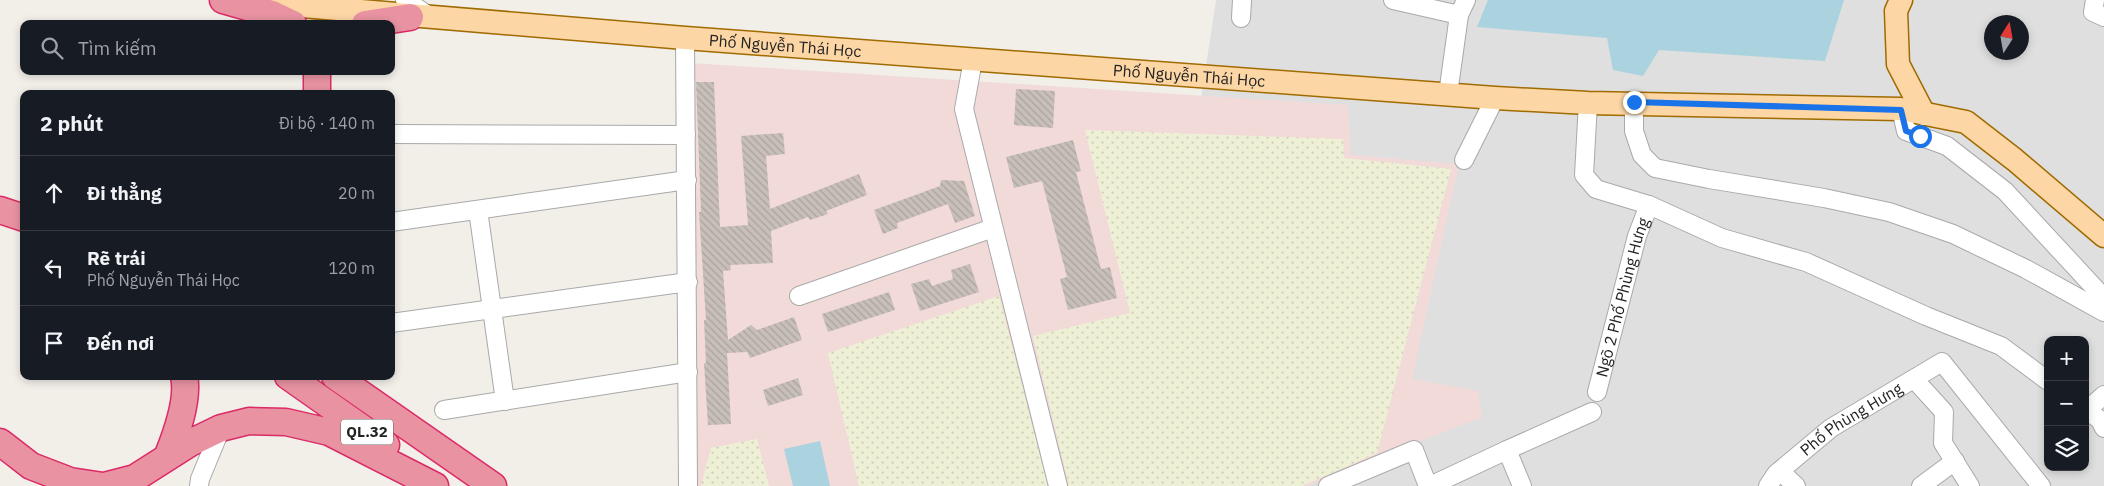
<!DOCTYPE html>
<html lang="vi">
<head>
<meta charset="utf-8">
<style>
	:root { --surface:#171b24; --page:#242831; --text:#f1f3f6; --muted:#9ea1a6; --line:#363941 }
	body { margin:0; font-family:"IBM Plex Sans",sans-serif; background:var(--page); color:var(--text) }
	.controls { position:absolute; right:15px; bottom:15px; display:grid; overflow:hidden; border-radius:10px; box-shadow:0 2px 8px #0003 }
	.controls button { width:45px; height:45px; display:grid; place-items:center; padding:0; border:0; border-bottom:1px solid var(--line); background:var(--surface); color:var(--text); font:25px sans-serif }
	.compass { position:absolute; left:1984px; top:15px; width:45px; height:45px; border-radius:50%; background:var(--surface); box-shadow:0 2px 8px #0003; rotate:11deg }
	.stop { position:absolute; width:15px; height:15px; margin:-11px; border:4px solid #1a73e8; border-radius:50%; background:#fff }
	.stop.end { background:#1a73e8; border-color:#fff; box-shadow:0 1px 5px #0008 }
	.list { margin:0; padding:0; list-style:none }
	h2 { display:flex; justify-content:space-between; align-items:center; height:65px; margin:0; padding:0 20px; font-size:21px }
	h2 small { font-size:16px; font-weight:400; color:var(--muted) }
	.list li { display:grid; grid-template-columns:32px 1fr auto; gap:15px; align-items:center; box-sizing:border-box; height:75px; padding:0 20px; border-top:1px solid var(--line) }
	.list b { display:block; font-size:19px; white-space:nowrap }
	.list p { margin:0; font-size:16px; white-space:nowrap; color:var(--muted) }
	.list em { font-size:16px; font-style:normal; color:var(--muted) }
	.icon { flex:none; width:28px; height:28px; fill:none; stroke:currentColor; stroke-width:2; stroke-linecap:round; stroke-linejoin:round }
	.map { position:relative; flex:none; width:2104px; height:486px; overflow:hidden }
	.search { position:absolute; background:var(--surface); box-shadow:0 2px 8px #0003; left:20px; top:20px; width:375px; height:55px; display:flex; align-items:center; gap:12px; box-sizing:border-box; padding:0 18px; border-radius:10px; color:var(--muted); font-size:19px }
	.panel { position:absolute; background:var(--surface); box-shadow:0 2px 8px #0003; left:20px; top:90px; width:375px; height:290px; border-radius:10px }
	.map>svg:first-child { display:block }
	.residential { fill:#e0dfdf; fill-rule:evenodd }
	.commercial { fill:#f2dad9 }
	.farmland { fill:url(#farmland-dots) }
	.water { fill:#aad3df }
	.building { fill:url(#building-back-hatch) }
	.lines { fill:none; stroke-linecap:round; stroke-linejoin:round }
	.minor-casing { stroke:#a9a9a9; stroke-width:20 }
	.major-casing { stroke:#a06b00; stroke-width:25 }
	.highway-casing { stroke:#dc2a67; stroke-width:29 }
	.minor { stroke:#fff; stroke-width:18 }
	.major { stroke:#fcd6a4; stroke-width:22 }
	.highway { stroke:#e892a2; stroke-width:26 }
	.route { stroke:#1a73e8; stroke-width:6 }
	.labels { text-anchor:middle; stroke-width:5; stroke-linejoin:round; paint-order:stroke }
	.shield { fill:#fff; stroke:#646464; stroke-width:1 }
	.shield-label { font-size:15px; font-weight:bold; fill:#222 }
	.street-label { font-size:16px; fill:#222; stroke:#fff }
</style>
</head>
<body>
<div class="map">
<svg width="2104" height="486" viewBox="0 0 2104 486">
	<defs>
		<pattern id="farmland-dots" width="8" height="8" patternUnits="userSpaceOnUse" patternTransform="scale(1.25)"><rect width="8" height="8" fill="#eef0d5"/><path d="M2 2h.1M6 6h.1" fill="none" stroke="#ccceb7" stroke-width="1.8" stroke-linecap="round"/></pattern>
		<pattern id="building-back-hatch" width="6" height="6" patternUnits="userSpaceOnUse" patternTransform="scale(1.25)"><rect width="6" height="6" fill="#c7bfb8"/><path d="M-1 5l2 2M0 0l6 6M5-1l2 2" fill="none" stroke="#aba49e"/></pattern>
	</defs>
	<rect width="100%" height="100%" fill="#f2efe9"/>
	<!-- residential -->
	<path class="residential" d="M1216 0H2104V486H1251L1199 112ZM1992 22H2022V52H1992ZM2048 340H2085V467H2048Z"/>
	<!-- commercial -->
	<path class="commercial" d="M690 63 1348 105 1351 155 1459 164 1412 379 1478 391 1482 417 1307 486H694Z"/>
	<!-- farmland -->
	<path class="farmland" d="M1085 130 1343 139 1344 158 1451 169 1377 453 1302 486H1069L1033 336 1130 313Z
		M999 296 1048 486H859L828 353Z
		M757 439 769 486H701L711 448Z"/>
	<!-- water -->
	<path class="water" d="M1488 0H1844L1825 61 1659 50 1643 76 1613 70 1607 38 1477 27Z
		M820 441 830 486H793L784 449Z"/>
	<!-- building -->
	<path class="building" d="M696 82H714L720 227 748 225 741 136 783 133 785 154 766 156 770 209 859 174 867 195 826 211 828 214 810 220 808 217 771 231 773 263 730 265 731 270 723 271 728 340 751 325 757 330 794 317 802 340 750 358 747 352 727 353 731 424 708 425 704 363H706L704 320H706L699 212H701Z
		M1016 89 1055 91 1053 128 1014 125Z
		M1073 140 1081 171 1076 172 1101 269 1110 267 1117 298 1068 310 1060 279 1067 277 1042 181 1014 188 1006 157Z
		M941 180 964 181 975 216 955 223 948 204 897 223 898 228 883 234 874 210 940 186Z
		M970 264 979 292 920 311 911 284 929 279 932 286 953 279 951 270Z
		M889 292 895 310 828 332 822 314Z
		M798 378 803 395 768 406 763 390Z"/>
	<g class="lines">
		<defs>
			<g id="minor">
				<path d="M405 0 429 16"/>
				<path d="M1393 0 1459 15"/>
				<path d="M2095 0 2093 12 2104 17"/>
				<path d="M1241 18 1242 0"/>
				<path d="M685 38 688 486"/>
				<path d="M973 60 964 109 1058 486"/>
				<path d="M1448 94 1459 15 1466 0"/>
				<path d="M1634 102V131L1642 155 1655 168 1709 179 1824 198 1889 212 1953 234 2026 269 2104 312"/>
				<path d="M1588 103 1584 175 1596 189 1649 205 1722 238 1806 262 1926 316 2001 346 2048 381"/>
				<path d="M1901 109 1906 131 1947 146 2005 191 2104 298"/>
				<path d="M391 134 686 135"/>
				<path d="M1464 160 1495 98"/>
				<path d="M478 210 505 401"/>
				<path d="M391 222 687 180"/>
				<path d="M799 296 993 228"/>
				<path d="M391 323 688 282"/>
				<path d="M1914 379 1944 412 1943 443 1970 486"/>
				<path id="s1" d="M1597 392 1637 236 1649 205"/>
				<path d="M2085 409 2100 420 2104 428"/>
				<path d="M444 410 688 372"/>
				<path d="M2087 410 2104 395"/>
				<path d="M1507 450 1592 412"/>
				<path d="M1780 471 1796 486"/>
				<path d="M199 486 200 479 221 428"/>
				<path d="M1328 486 1414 450 1428 486"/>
				<path d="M1430 486 1507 450 1522 486"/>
				<path id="s2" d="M1768 486 1776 474 1831 428 1942 362 2041 486"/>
				<path d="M1921 486 1955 461"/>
			</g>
			<g id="major">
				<path d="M1901 0 1896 11 1898 64 1924 114"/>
				<path id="s3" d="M253 2 685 38 1495 98 1588 103 1901 109 1966 122 2015 160 2104 236"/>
			</g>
			<path id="highway" d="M223 0 272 14 293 24
				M365 24 410 17
				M317 94V71
				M0 210 24 218
				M288 376 386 445
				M335 376 493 486
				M0 442 31 466 70 481 103 486
				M168 455C176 435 189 398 184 376
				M104 486 135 478 190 443 221 428 249 421 286 422 329 432 435 486"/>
		</defs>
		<!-- minor casing -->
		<use href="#minor" class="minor-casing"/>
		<!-- major casing -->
		<use href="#major" class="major-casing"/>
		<!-- highway casing -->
		<use href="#highway" class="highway-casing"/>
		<!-- minor -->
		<use href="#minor" class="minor"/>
		<!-- major -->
		<use href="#major" class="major"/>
		<!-- highway -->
		<use href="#highway" class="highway"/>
	</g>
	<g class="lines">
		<!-- route -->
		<path class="route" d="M1634 102 1901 110 1906 131 1920 136"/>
	</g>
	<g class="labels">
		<!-- shield labels -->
		<rect class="shield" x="341" y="419.5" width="52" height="25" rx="4"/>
		<g class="shield-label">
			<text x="367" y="437">QL.32</text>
		</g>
		<!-- street labels -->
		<g class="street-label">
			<text dy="6" stroke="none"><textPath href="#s3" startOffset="534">Phố Nguyễn Thái Học</textPath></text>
			<text dy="6" stroke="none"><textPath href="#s3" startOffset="939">Phố Nguyễn Thái Học</textPath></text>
			<text dy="6" stroke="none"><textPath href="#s1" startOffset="98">Ngõ 2 Phố Phùng Hưng</textPath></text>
			<text dy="6" stroke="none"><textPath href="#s2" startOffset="108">Phố Phùng Hưng</textPath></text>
		</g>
	</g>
</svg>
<div class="controls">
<button>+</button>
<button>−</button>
<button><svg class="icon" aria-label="layers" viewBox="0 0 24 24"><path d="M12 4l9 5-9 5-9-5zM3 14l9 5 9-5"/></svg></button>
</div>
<svg class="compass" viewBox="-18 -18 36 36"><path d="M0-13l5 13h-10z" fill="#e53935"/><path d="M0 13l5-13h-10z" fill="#9ea1a6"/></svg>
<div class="stop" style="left:1920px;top:136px"></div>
<div class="stop end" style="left:1634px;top:102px"></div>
<div class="search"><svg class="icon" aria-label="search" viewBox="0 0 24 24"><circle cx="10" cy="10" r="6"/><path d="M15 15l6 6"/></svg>Tìm kiếm</div>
<section class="panel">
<h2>2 phút<small>Đi bộ · 140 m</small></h2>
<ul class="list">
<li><svg class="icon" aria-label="ahead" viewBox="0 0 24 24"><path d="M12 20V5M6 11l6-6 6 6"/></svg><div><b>Đi thẳng</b></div><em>20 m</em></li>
<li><svg class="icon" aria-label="left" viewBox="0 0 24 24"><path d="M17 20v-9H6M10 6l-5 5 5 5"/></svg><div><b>Rẽ trái</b><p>Phố Nguyễn Thái Học</p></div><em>120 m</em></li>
<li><svg class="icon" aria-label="arrive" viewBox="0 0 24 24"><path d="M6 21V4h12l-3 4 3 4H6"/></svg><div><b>Đến nơi</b></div></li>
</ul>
</section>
</div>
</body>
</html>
